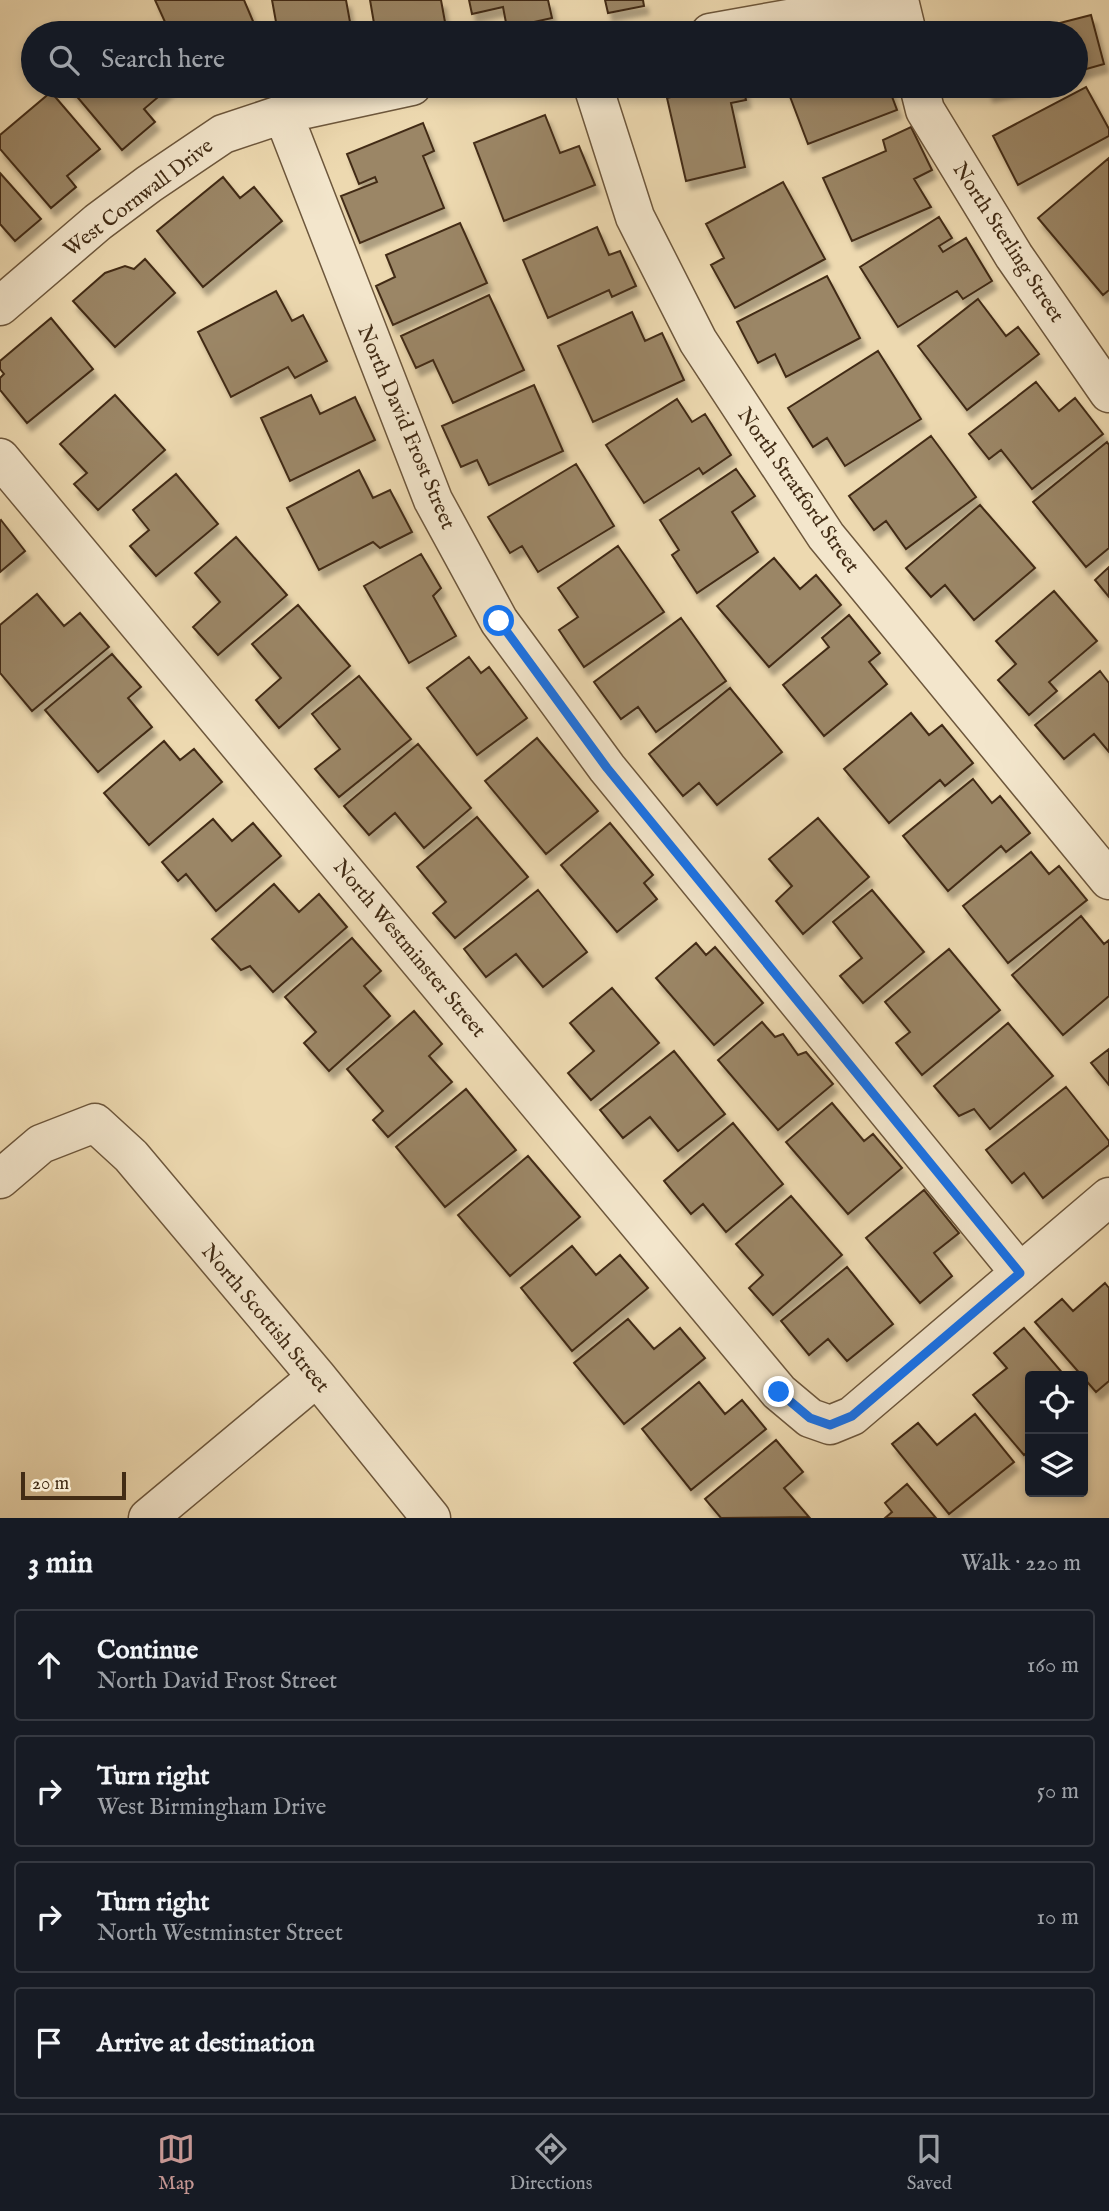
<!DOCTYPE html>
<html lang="en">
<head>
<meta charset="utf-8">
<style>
	:root { --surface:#171b24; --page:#242831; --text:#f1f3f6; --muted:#9ea1a6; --line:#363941; --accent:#c59692 }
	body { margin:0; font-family:"IM FELL English",serif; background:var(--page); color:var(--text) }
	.controls { position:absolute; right:21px; bottom:21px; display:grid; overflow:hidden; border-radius:7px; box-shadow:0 4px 10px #0003 }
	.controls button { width:63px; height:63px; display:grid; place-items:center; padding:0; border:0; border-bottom:2px solid var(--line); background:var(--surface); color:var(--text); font:35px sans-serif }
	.scale { position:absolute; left:21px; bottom:18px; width:105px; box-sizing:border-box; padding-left:7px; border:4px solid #422c15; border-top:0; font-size:19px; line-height:24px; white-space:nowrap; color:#422c15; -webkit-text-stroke:5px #f3e6cc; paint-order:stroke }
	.stop { position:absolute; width:21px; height:21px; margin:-16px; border:5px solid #1a73e8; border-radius:50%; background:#fff }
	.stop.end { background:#1a73e8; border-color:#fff; box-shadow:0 2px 7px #0008 }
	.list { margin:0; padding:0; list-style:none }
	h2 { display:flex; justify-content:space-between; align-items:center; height:91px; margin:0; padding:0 28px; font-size:30px }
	h2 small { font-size:23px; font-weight:400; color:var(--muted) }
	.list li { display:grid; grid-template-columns:46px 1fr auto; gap:21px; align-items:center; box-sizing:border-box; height:112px; margin:0 14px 14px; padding:0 14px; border:2px solid var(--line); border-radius:7px }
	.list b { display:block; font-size:26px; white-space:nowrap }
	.list p { margin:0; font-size:23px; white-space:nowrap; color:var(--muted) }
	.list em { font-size:23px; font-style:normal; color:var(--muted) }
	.icon { flex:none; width:38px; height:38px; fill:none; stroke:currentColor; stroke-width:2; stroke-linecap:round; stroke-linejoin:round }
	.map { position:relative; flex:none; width:1109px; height:1518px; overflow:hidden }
	.search { position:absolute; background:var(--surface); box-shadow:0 4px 10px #0003; left:21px; right:21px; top:21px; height:77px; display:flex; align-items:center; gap:18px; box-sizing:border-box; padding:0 24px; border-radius:38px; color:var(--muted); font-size:26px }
	.sheet { height:595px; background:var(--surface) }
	nav { display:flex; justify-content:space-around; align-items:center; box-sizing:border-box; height:98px; border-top:2px solid var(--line); background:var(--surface); font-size:19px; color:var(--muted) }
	nav a { display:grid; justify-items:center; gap:4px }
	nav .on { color:var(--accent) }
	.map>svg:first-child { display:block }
	.building { fill:#9b8666; stroke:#422c15; stroke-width:2; filter:url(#shadow) }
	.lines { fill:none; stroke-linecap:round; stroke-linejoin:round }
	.minor-casing { stroke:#6d573c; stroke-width:41 }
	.minor { stroke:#f3e6cc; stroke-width:38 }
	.route { stroke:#1a73e8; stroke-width:9 }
	.labels { text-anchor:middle; stroke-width:6; stroke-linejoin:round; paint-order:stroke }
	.street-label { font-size:21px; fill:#422c15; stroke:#f3e6cc }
</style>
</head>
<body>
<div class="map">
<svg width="1109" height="1518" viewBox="0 0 1109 1518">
	<defs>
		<filter id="shadow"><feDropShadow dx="4.5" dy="8" stdDeviation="2" flood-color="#0004"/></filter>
	</defs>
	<rect width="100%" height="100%" fill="#edd9b0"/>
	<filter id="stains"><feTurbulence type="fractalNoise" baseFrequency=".00286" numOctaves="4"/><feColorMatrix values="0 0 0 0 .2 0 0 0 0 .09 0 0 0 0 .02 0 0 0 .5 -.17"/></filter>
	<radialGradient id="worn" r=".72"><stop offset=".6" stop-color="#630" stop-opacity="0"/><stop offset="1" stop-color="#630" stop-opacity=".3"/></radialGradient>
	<!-- building -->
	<path class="building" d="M155 0H244L258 33H170Z
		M272 0H346L352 33H278Z
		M370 0H441L447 33H402L401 24 375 29Z
		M469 0H548L552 18 507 28 503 7 472 14Z
		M605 0H643L644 6 608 13Z
		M1091 15 1104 64 1076 72V33H1021Z
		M68 86H171L144 109 155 122 122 150Z
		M689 86H743L746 100 731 103 745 167 686 181 667 98 690 92Z
		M786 86H888L897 110 808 144Z
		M987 86H1022L989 94Z
		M1086 87 1109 129V136L1018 185 993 136Z
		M51 92 100 149 67 176 76 187 51 208 0 149V135Z
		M545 115 560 153 579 146 595 185 504 221 474 143Z
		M423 123 434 151 423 156 444 208 360 243 341 196 377 182 375 177 359 184 347 154Z
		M911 127 932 170 914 179 931 207 852 241 823 178 886 151 883 140Z
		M1109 158V290L1103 295 1038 218Z
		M0 173 41 219 15 241 0 224Z
		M223 177 240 198 254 187 282 221 203 287 157 231Z
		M783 182 825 259 735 308 711 265 724 258 706 224Z
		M939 217 952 238 939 246 943 252 966 238 992 281 963 299 957 291 898 327 860 267Z
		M460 223 487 283 393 325 376 286 395 277 386 255Z
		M597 227 609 255 620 251 636 286 612 297 609 290 548 318 523 260Z
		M145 259 175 293 115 347 73 301 105 273 125 266 134 269Z
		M827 276 860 338 786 377 775 354 758 363 737 322Z
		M276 291 292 321 303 315 327 361 295 378 288 367 231 397 198 332Z
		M489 295 524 370 453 403 433 360 416 368 401 336Z
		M978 299 1006 336 1018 327 1039 354 967 410 918 346Z
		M632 312 645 341 662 333 684 380 593 422 558 346Z
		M51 318 93 369 27 423 0 390V378L4 374 0 369V361Z
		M878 351 921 419 845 466 827 438 813 447 788 408Z
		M1036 382 1059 411 1075 398 1103 434 1032 489 1001 450 989 459 969 434Z
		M534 385 563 451 489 485 477 460 461 467 442 426Z
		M115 395 165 450 98 510 74 484 87 473 60 444Z
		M311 395 320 414 355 397 375 440 290 481 261 418Z
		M677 399 692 422 705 414 731 455 703 474 699 468 644 503 606 445Z
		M931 436 976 497 906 549 886 521 874 530 849 496Z
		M1107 442 1109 445V548L1086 567 1033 502Z
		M576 464 614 526 538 572 522 546 510 553 488 517Z
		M736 469 755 496 732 512 758 552 697 593 672 555 679 550 660 520Z
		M359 470 373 498 390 490 412 532 380 548 373 542 319 570 287 508Z
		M176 474 218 524 156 576 130 546 149 530 133 510Z
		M980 505 1035 568 974 620 945 585 931 597 906 568Z
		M1 520 25 551 0 572V521Z
		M236 537 287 595 218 655 193 627 220 602 195 573Z
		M618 546 664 612 584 667 559 630 578 617 558 588Z
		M421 554 441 588 433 596 456 636 409 663 364 586Z
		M774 558 800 589 816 575 841 605 769 667 717 606Z
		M1109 567V597L1095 580Z
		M1054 591 1097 641 1049 682 1057 691 1029 715 998 680 1016 664 996 641Z
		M37 594 64 626 80 613 109 647 32 711 0 673V625Z
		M298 605 350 666 279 728 256 700 281 678 252 644Z
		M849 615 880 653 869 662 887 684 824 736 783 685 829 647 822 638Z
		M681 618 726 681 656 732 638 707 621 719 594 682Z
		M112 654 141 687 128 698 152 727 98 772 45 710Z
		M469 657 481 673 489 667 527 718 477 755 427 688Z
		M1100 671 1109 683V752L1094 734 1064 759 1035 725Z
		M359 676 411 739 339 797 315 769 340 749 312 714Z
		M730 688 782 752 717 805 699 783 683 796 649 754Z
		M911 713 929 735 942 725 973 763 945 786 940 780 889 823 844 769Z
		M537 738 598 811 546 854 485 781Z
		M164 741 180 760 194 749 222 782 149 845 104 793Z
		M418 744 471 808 424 848 395 813 369 835 344 806Z
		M973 779 992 803 1000 796 1030 833 1006 852 1001 846 948 891 903 836Z
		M477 817 528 877 455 938 433 913 446 902 417 867Z
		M818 818 869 877 803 934 776 901 792 886 769 859Z
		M213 819 232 841 253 823 281 856 216 911 186 874 178 881 162 862Z
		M610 823 653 875 644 883 657 899 617 932 561 865Z
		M1031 852 1049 874 1059 866 1087 900 1008 963 963 906Z
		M274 884 299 912 319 894 347 927 273 992 250 966 241 970 212 939Z
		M538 890 587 952 543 987 516 954 486 977 464 949Z
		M872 890 924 952 863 1003 840 976 862 958 833 922Z
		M1081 916 1104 944 1109 940V996L1063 1035 1012 975Z
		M352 938 381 971 364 986 390 1016 329 1071 304 1043 316 1032 285 997Z
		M696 943 706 955 715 947 763 1003 714 1045 656 978Z
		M949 949 1000 1010 922 1075 896 1043 910 1032 885 1002Z
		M612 988 659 1043 591 1100 568 1073 594 1051 570 1023Z
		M414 1011 442 1044 429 1056 452 1082 388 1137 373 1120 383 1111 347 1069Z
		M762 1022 775 1037 783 1034 798 1055 806 1052 833 1084 778 1130 718 1060Z
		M1008 1023 1053 1076 990 1129 974 1109 959 1116 934 1086Z
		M1109 1049V1085L1091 1063Z
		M674 1051 725 1114 678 1151 650 1117 623 1138 600 1110Z
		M1066 1087 1109 1141V1145L1043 1198 1024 1173 1012 1183 986 1150Z
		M466 1089 516 1150 445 1207 396 1147Z
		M832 1103 864 1141 873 1134 902 1168 848 1214 786 1142Z
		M733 1123 783 1184 726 1232 703 1204 691 1214 664 1181Z
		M528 1156 580 1217 510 1276 458 1215Z
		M924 1190 959 1233 934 1253 952 1276 920 1303 866 1238Z
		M791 1196 842 1255 773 1315 749 1288 763 1275 736 1244Z
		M572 1246 596 1275 620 1255 648 1288 572 1351 521 1288Z
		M847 1267 893 1324 847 1361 828 1339 809 1355 781 1321Z
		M1105 1283 1109 1288V1381L1096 1392 1035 1322 1062 1299 1073 1311Z
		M628 1319 654 1349 680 1328 705 1358 624 1424 574 1363Z
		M1024 1328 1065 1376H1030V1450L1024 1455 973 1395 1007 1368 994 1353Z
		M699 1382 725 1414 742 1400 766 1429 691 1490 642 1429Z
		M975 1414 1014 1462 949 1514 892 1444 918 1423 937 1445Z
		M776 1440 803 1472 784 1488 809 1517 721 1518 705 1499Z
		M907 1484 936 1518H885L892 1512 885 1503Z"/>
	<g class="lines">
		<defs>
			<path id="minor" d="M899 0 907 33
				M710 33 894 0
				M593 86 635 217 698 341 826 536 1109 880
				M919 86 925 110 1014 256 1109 393
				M283 114 433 500 499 621 607 768 1020 1273
				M0 306 98 222 149 184 223 134 283 114 412 86
				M0 458 779 1392 810 1418 830 1425 852 1416 1109 1197
				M0 1179 41 1144 95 1123 131 1156 317 1377 431 1518
				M148 1518 317 1377"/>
		</defs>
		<!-- minor casing -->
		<use href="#minor" class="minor-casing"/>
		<!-- minor -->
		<use href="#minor" class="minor"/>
	</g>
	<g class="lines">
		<!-- route -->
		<path class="route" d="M499 621 607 768 1020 1273 852 1416 830 1425 810 1418 779 1392"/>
	</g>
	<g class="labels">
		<!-- street labels -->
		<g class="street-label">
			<text transform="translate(138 197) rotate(-37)" y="7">West Cornwall Drive</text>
			<text transform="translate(1009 242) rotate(57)" y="7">North Sterling Street</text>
			<text transform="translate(407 427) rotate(67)" y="7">North David Frost Street</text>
			<text transform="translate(799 490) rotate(55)" y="7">North Stratford Street</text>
			<text transform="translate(410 948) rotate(50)" y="7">North Westminster Street</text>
			<text transform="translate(266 1318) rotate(50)" y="7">North Scottish Street</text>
		</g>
	</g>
	<rect width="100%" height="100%" filter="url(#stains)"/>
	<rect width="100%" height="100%" fill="url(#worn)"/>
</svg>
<div class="controls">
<button><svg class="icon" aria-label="locate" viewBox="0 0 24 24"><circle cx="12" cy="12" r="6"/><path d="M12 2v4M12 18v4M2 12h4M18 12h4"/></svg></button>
<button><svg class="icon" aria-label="layers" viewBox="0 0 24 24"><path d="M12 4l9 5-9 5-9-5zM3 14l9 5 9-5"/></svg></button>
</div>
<div class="scale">20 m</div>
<div class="stop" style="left:499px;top:621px"></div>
<div class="stop end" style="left:779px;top:1392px"></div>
<div class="search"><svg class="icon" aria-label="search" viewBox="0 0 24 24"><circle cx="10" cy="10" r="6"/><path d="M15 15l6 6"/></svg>Search here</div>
</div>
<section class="sheet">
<h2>3 min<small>Walk · 220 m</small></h2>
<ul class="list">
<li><svg class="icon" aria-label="ahead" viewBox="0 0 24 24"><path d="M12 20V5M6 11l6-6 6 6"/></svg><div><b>Continue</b><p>North David Frost Street</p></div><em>160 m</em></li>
<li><svg class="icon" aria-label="right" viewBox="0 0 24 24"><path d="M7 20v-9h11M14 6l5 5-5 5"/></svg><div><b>Turn right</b><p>West Birmingham Drive</p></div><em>50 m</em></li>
<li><svg class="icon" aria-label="right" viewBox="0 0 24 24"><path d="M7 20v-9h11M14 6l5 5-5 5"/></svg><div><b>Turn right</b><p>North Westminster Street</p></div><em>10 m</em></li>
<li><svg class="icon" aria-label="arrive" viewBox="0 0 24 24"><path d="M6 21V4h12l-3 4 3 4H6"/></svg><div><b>Arrive at destination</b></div></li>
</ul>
</section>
<nav>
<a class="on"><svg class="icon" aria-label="map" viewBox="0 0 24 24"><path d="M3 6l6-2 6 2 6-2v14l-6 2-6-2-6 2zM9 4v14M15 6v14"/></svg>Map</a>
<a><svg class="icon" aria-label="directions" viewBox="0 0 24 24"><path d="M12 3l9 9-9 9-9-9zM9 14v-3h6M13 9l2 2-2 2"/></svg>Directions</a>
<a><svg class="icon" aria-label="saved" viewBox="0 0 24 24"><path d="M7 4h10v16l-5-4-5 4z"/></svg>Saved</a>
</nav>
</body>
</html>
